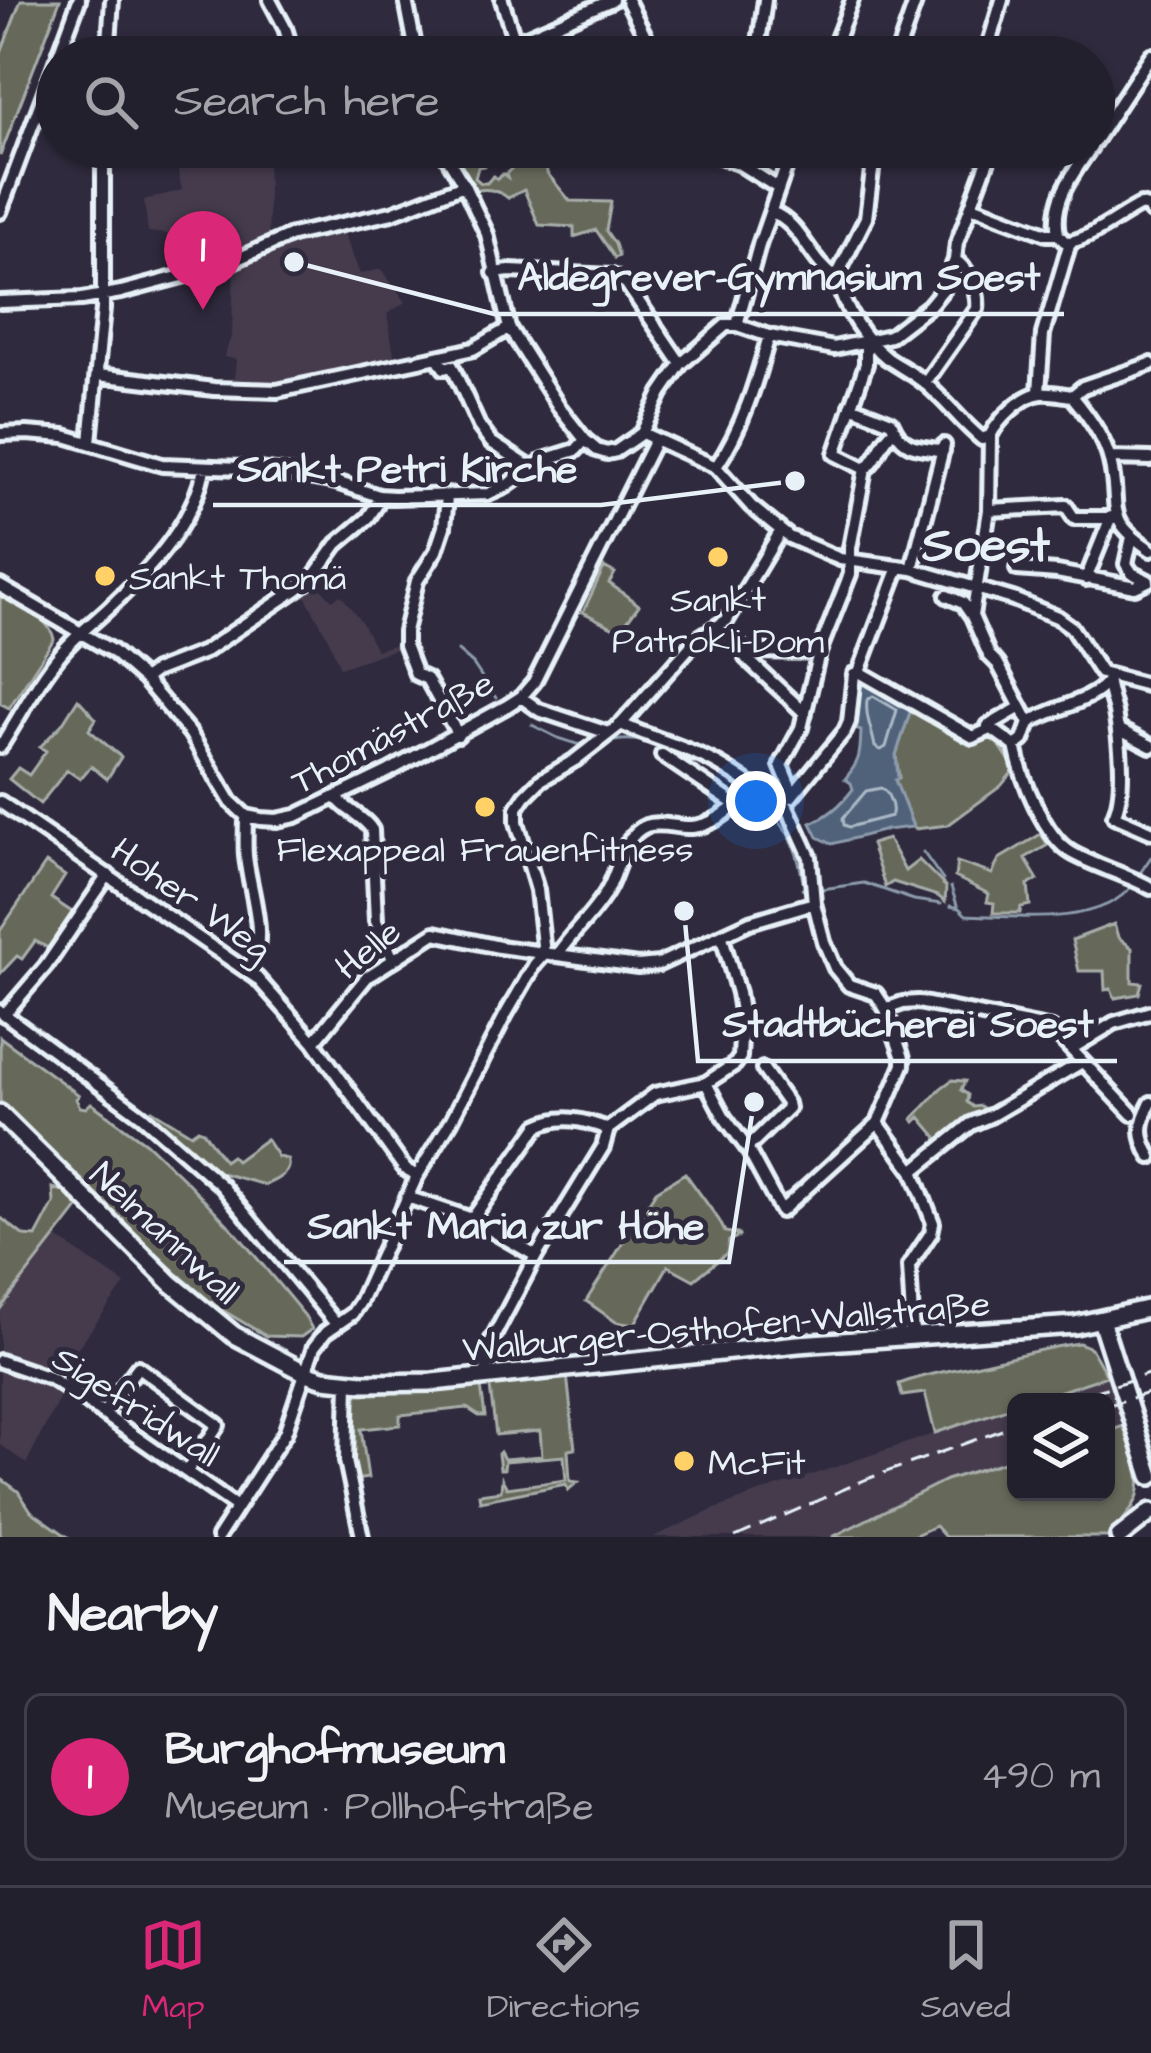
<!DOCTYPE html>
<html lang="en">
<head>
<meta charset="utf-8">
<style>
	:root { --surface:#23202e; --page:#2b2836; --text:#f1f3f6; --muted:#a3a3aa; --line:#403e4a; --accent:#db2777 }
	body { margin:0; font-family:"Architects Daughter",sans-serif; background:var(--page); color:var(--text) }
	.controls { position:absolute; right:36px; bottom:36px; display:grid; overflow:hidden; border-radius:18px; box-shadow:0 3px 9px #0004 }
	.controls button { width:108px; height:108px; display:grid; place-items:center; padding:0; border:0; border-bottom:3px solid var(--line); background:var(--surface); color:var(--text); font:60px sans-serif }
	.you { position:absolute; left:756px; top:801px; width:42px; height:42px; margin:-30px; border:9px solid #fff; border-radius:50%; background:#1a73e8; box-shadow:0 0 0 18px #1a73e833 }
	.badge { display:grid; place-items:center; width:78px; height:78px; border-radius:50%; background:var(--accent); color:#fff; font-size:39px; font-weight:700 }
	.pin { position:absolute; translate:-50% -99px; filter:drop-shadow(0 3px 6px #0008) }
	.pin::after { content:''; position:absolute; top:63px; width:42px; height:36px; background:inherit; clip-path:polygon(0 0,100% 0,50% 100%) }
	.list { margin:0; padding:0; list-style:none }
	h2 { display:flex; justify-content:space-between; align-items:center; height:156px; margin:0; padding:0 48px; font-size:51px }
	h2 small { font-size:39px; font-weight:400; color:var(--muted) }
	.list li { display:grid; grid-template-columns:78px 1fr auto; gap:36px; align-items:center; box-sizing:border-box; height:168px; margin:0 24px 24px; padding:0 24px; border:3px solid var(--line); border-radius:18px }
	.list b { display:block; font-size:45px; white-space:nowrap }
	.list p { margin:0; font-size:39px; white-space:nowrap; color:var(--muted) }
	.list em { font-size:39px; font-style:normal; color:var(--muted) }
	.icon { flex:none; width:66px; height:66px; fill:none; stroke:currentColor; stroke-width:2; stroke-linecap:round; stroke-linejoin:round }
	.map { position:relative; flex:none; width:1151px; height:1537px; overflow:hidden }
	.search { position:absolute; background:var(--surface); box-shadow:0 3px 9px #0004; left:36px; right:36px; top:36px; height:132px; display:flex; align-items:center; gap:30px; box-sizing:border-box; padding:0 42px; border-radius:66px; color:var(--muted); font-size:45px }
	.sheet { height:348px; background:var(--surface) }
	nav { display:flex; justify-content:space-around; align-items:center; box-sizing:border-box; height:168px; border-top:3px solid var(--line); background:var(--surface); font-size:33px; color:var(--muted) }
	nav a { display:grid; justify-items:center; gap:6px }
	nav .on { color:var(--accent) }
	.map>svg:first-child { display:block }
	.built { fill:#443a4e }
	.green { fill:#66695a; stroke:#a7ada9; stroke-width:3 }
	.water { fill:#4f627a; stroke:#8c9bac; stroke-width:3 }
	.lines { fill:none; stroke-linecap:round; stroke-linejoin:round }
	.shore { stroke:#abb8c6; stroke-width:3 }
	.stream { stroke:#8c9bac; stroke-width:3 }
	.street-casing { stroke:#e8f1f8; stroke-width:20 }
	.secondary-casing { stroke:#e8f1f8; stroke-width:24 }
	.street { stroke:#2f2a3d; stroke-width:10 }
	.secondary { stroke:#2f2a3d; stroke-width:15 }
	.rail { stroke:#e8f1f8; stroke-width:3; stroke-dasharray:18 9; stroke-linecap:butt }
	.poi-dot { fill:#ffd166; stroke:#2f2a3d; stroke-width:4.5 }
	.labels { text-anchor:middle; stroke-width:10; stroke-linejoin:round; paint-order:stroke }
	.poi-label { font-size:36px; fill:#e8f1f8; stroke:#2f2a3d; text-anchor:start }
	.street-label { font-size:36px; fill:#e8f1f8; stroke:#2f2a3d }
	.district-label { font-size:48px; font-weight:bold; fill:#e8f1f8; stroke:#2f2a3d }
	.leader { fill:none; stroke:#e8f1f8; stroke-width:4.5 }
	.callout-dot { fill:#e8f1f8; stroke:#2f2a3d; stroke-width:4.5 }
	.callout-label { font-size:39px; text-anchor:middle; font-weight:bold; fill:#e8f1f8; stroke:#2f2a3d; stroke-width:10; stroke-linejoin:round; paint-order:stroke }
</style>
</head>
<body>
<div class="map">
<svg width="1151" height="1537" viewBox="0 0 1151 1537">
	<rect width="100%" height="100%" fill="#2f2a3d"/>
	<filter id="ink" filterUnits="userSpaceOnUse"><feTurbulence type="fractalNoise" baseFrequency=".00833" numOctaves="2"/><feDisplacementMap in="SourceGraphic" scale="24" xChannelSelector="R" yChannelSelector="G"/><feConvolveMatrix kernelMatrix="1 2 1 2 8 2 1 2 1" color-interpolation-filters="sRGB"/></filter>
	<g filter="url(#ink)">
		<!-- built -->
		<path class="built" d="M181 147H267L269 252 298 240 343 231 360 274 381 269 406 302 387 314 395 360 275 383 234 380 236 359 224 357 232 334 234 255 178 270 167 234 148 232 144 200 182 190 176 163 184 160Z
			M315 581 332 600 341 595 361 621 376 650 400 643 401 647 340 668 328 638 303 592Z
			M56 1237 125 1284 50 1385 62 1393 26 1464 0 1444V1309Z
			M1107 1376 1124 1426 1106 1432V1402H1028Z
			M1016 1406V1458L946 1480 832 1537H653L715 1509 764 1491Z"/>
		<!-- green -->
		<path class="green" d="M21 0H60L0 156V55Z
			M466 147H488L475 157 483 166 478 167 475 178 481 183H487L493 176 497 179 503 174 507 177 506 174 514 166 516 167 515 164 522 157 525 158 524 155 531 148 545 147 547 173 570 201 611 202 606 231 615 244 619 256 615 258 596 230 574 237V227L539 225 524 190 508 198C495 188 482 187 468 194L451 160 454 154 463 153Z
			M604 567 615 573 609 583 639 605 620 631 583 612Z
			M0 596C19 607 50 617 54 639L9 708 0 703Z
			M78 699 96 719 89 730 121 757 107 779 91 766 80 779 67 770 40 804 9 779 18 768 29 775 46 751 40 747 62 724Z
			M913 703 975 743 991 732 1015 769 1001 786 948 825 914 829 895 780 899 778 896 755Z
			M1041 834 1048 845 1025 858 1038 880 1028 885 1030 905 1021 907 1020 913H993L994 903 987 902 989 894 955 877 957 862 992 874 999 859Z
			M888 839 905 871 919 860 946 887 945 902 938 896 893 882 885 887 871 844Z
			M46 863 65 876 51 898 75 914 50 949 35 941 22 959 17 956 0 974V931Z
			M1114 924 1118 937 1132 948V982L1142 983 1139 994 1115 998 1111 989 1105 990 1104 971H1079L1072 940Z
			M0 1037 79 1095 76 1099 80 1107 86 1108 91 1103 146 1143 188 1183 237 1234 305 1316 312 1329 301 1337 266 1336 214 1305 166 1264 0 1101Z
			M952 1080 965 1081 961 1090 968 1095 967 1102 973 1107 980 1106 990 1112 941 1142 920 1117 915 1122 913 1119 941 1088Z
			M152 1110 191 1134 198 1129 203 1131 224 1161 231 1156 236 1161 266 1139 278 1157 287 1159C293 1173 276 1180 265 1185L217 1172 148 1114Z
			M685 1173 719 1220 725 1232 738 1234 739 1236 729 1241 727 1253 694 1280 668 1266 634 1325 616 1322 586 1301 656 1191Z
			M53 1188 63 1191 79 1207 0 1309V1217L24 1236 36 1237 54 1203Z
			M1079 1343 1091 1348 1107 1376 1028 1402H1016V1406L935 1433 925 1393 902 1396 899 1384C918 1377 936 1373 956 1369 997 1361 1037 1349 1079 1343Z
			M567 1374 575 1449 568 1450 570 1481 578 1482 568 1490 566 1484 480 1501 479 1494 501 1491 502 1479 507 1488 566 1480 564 1456 505 1461 504 1469H500L498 1454 500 1452 504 1459 542 1456 540 1431 496 1435 490 1388 492 1383Z
			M477 1383 481 1386 485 1416H479L467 1408 400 1415V1425L361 1429 368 1478 355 1480 350 1462 352 1394H375Z
			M1124 1426C1131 1446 1144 1473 1138 1495 1134 1509 1119 1525 1110 1537H945L935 1526 911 1537H832L946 1480 1016 1458V1492H1106V1432Z
			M0 1478 18 1491 31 1511 68 1537H0Z"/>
		<!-- water -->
		<path class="water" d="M865 679 913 703 896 755 898 778 895 780 913 827 886 830 832 844 818 837 811 823C829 816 842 804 853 789L851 783 845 779C861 760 860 754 861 731L852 728 856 687 862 685Z"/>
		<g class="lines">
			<!-- shore -->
			<path class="shore" d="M873 696 897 710 886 747 881 750 875 747C872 729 865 718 867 700Z
				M881 788C889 792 895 809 891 816L849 827 844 825 843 818 866 791Z"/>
			<!-- stream -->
			<path class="stream" d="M458 651 473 664 496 698
				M532 725 558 738 580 745
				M601 745C629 734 648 742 675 751
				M683 754 734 782 741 790
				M752 801C786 817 797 846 803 881
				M923 852 943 880
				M1138 876 1151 857
				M951 887 958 908
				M802 889 806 892
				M822 889 864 883 914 900 941 904
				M950 906 959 908 966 915C1014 917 1103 927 1133 884"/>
			<defs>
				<path id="street" d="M270 0 285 28 294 57
					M406 0 417 57
					M502 0 515 42V57
					M627 0 656 57
					M515 42 612 0
					M58 57 79 0
					M108 57 112 0
					M757 57 765 0
					M830 57 852 0
					M896 57 916 0
					M990 57V40L1002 0
					M1094 142 1151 55
					M441 147 464 185 487 234 509 328 559 407 585 440 597 450 607 453 616 451 642 433 661 393 681 364 726 325H737
					M668 147 720 156 740 164 778 188
					M972 206 1046 234H1058L1064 241 1070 242
					M0 212 57 59
					M771 212C802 224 809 260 836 278 843 307 864 340 887 358 900 367 915 374 927 385 947 402 962 423 982 439L990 436
					M1058 234C1051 200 1073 174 1091 147
					M1070 242C1096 236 1117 217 1141 205L1148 207 1151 212
					M494 273 510 271 612 276 626 283 681 364
					M836 278 866 218 875 147
					M0 302 82 299 121 292 224 265 292 235 392 213 464 185
					M737 325 769 336 834 348 890 336 929 306 944 288 955 260 957 243 993 147
					M737 325 759 245 793 147
					M438 358 444 368 452 366 479 426 491 442 531 468
					M98 375 214 389 277 391 456 353 473 349 509 328
					M925 383 977 309C979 292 970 270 955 260
					M1039 392 1043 334 1070 242
					M1072 396C1087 414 1105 438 1110 461 1122 509 1101 517 1151 550
					M851 406 891 422 895 430
					M642 433 716 467 751 506 789 537 840 559 912 569 1013 599 1057 617 1071 627 1101 673 1151 686
					M0 434 27 433 65 436 162 465 242 468 291 474 336 482 379 496 394 497 488 494 506 486 544 460 576 450 585 440
					M990 436C998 420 1023 394 1042 393 1052 392 1063 395 1072 396L1083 387 1151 364
					M90 442 103 309V147
					M1110 458 1151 459
					M716 467C743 427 756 382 769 336
					M865 469C879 460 880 440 895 430 907 451 922 446 943 451
					M447 497 444 527 436 551 417 581 405 631V645L416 674 427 679 458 735
					M989 510 1066 506 1074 518H1118
					M1132 537 1126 564 1132 573 1148 581
					M912 569 944 445
					M1017 569 1057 572 1135 587 1148 581
					M1086 579 1111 517
					M0 586 112 651 144 679 190 733 231 802 246 816 261 819 277 820 296 816 389 771 507 706 521 697 534 682 655 440
					M947 596 963 603 972 616 989 655 998 664 1029 723 1023 740 1015 746C1021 777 1044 837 1072 853 1097 867 1126 874 1151 888
					M972 616 989 510 990 436
					M717 629 746 651V658L805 713
					M746 651 819 652
					M859 672 973 737 991 729
					M1107 675C1107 687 1112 699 1115 712 1120 740 1126 791 1114 816L1151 832
					M144 679 155 671 204 652 297 589 314 576 337 544 368 518 376 506 379 496
					M521 697 539 710 608 733
					M1029 723C1051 708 1092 702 1106 683
					M621 724C651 738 683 746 712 761 738 774 760 794 787 806L810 857 814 903 824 942 835 968 849 985 876 994 886 1009 903 1058V1065L878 1123 781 1211 747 1148 724 1117 706 1083
					M1118 729 1151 746
					M1015 746 988 726 1019 708
					M0 747C20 716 38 680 62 652 78 633 99 618 117 600 154 565 194 521 204 469
					M662 755 736 805
					M793 794 781 765 801 728 819 652 850 574V548L865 469 835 454 866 364V339
					M336 797C346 811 364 816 372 830L376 921 393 959
					M791 797 845 731 849 722 854 674 859 672 899 567
					M0 802 257 978 314 1042 405 1169 417 1176
					M246 816C246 829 245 843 246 856 249 889 271 942 247 971
					M544 954 537 890 517 822V808L525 796 541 780 575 760 621 724 697 639 727 620 780 532
					M557 955C572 932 595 913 608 889 619 869 623 835 646 826 660 821 678 828 692 827 718 825 736 804 755 789
					M886 1009 903 1003 918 1002 1052 1029 1132 1114
					M0 1011 142 1116 222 1186 336 1324
					M4 1015 46 966 108 875
					M314 1042 367 977 435 933 499 947 638 966 659 964 750 922 814 903
					M1071 1049 1114 1023 1151 1012
					M1151 1103C1139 1123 1139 1137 1151 1157
					M878 1123 913 1171 933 1223 931 1233 909 1266 913 1336
					M608 1129 655 1094 706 1083 735 1064 740 1057 742 1018 738 993 722 937
					M747 1148 788 1108 787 1103 763 1069
					M913 1171 971 1124 992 1115 1082 1062
					M407 1197 472 1219 536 1256
					M472 1219 538 1126C562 1114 584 1120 608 1129
					M0 1361 50 1378 66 1388 237 1507
					M486 1376 487 1349 536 1256 603 1147 608 1129
					M348 1382 346 1461 362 1537
					M104 1412 138 1367 218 1425 187 1471
					M218 1537 285 1433 314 1347 326 1332 352 1314 360 1302 417 1176 451 1121 506 1014 535 964 544 954"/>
				<path id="secondary" d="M0 1114 171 1283 234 1335 306 1373 324 1379 363 1383 433 1382 798 1344 1075 1325 1151 1308
					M1101 1320 1151 1476
					M1119 1537 1151 1512"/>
			</defs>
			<!-- street casing -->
			<use href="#street" class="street-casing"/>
			<!-- secondary casing -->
			<use href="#secondary" class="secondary-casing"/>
			<!-- street -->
			<use href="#street" class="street"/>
			<!-- secondary -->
			<use href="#secondary" class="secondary"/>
			<!-- rail -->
			<path class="rail" d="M1064 1402 1151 1373
				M1106 1406 1151 1392
				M735 1537 867 1479 1016 1425"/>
		</g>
	</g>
	<!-- markers -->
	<g class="poi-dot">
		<circle cx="718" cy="557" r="12"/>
		<circle cx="105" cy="576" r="12"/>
		<circle cx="485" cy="807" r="12"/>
		<circle cx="684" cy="1461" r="12"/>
	</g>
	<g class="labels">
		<!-- poi labels -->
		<g class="poi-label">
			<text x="129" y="589">Sankt Thomä</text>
			<text x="718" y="611" text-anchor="middle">Sankt<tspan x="718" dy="41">Patrokli-Dom</tspan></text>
			<text x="485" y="861" text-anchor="middle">Flexappeal Frauenfitness</text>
			<text x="708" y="1474">McFit</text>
		</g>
		<!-- street labels -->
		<g class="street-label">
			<text transform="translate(392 731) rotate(-28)" y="13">Thomästraße</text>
			<text transform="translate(192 898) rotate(35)" y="13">Hoher Weg</text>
			<text transform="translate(367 948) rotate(-39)" y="13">Helle</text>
			<text transform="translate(166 1232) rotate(43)" y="13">Nelmannwall</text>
			<text transform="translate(726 1325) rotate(-5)" y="13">Walburger-Osthofen-Wallstraße</text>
			<text transform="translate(137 1405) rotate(33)" y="13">Sigefridwall</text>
		</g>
		<!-- district labels -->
		<g class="district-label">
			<text x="986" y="561">Soest</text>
		</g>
	</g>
	<!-- callouts -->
	<path class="leader" d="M294 262L494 314H1064M795 481L601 505H213M684 911L698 1061H1117M754 1102L729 1262H284"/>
	<g class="callout-dot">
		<circle cx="294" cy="262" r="12"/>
		<circle cx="795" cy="481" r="12"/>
		<circle cx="684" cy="911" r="12"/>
		<circle cx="754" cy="1102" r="12"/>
	</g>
	<g class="callout-label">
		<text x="779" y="290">Aldegrever-Gymnasium Soest</text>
		<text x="407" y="482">Sankt Petri Kirche</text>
		<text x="908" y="1037">Stadtbücherei Soest</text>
		<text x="506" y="1239">Sankt Maria zur Höhe</text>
	</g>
</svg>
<div class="controls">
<button><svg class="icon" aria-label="layers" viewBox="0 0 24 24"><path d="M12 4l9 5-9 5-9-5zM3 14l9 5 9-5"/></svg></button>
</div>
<div class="you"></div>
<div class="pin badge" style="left:203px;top:310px">1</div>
<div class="search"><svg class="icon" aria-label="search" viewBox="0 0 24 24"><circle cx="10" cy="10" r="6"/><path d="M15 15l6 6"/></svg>Search here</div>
</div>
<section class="sheet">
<h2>Nearby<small></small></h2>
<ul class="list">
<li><span class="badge">1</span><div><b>Burghofmuseum</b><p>Museum · Pollhofstraße</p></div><em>490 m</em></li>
</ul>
</section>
<nav>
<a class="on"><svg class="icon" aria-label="map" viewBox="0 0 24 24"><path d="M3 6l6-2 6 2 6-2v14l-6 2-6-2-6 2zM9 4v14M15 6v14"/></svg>Map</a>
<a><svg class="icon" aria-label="directions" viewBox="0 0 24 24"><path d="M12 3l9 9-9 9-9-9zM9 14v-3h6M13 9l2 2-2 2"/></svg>Directions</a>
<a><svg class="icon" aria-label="saved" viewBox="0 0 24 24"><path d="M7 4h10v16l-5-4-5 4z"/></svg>Saved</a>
</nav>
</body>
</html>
